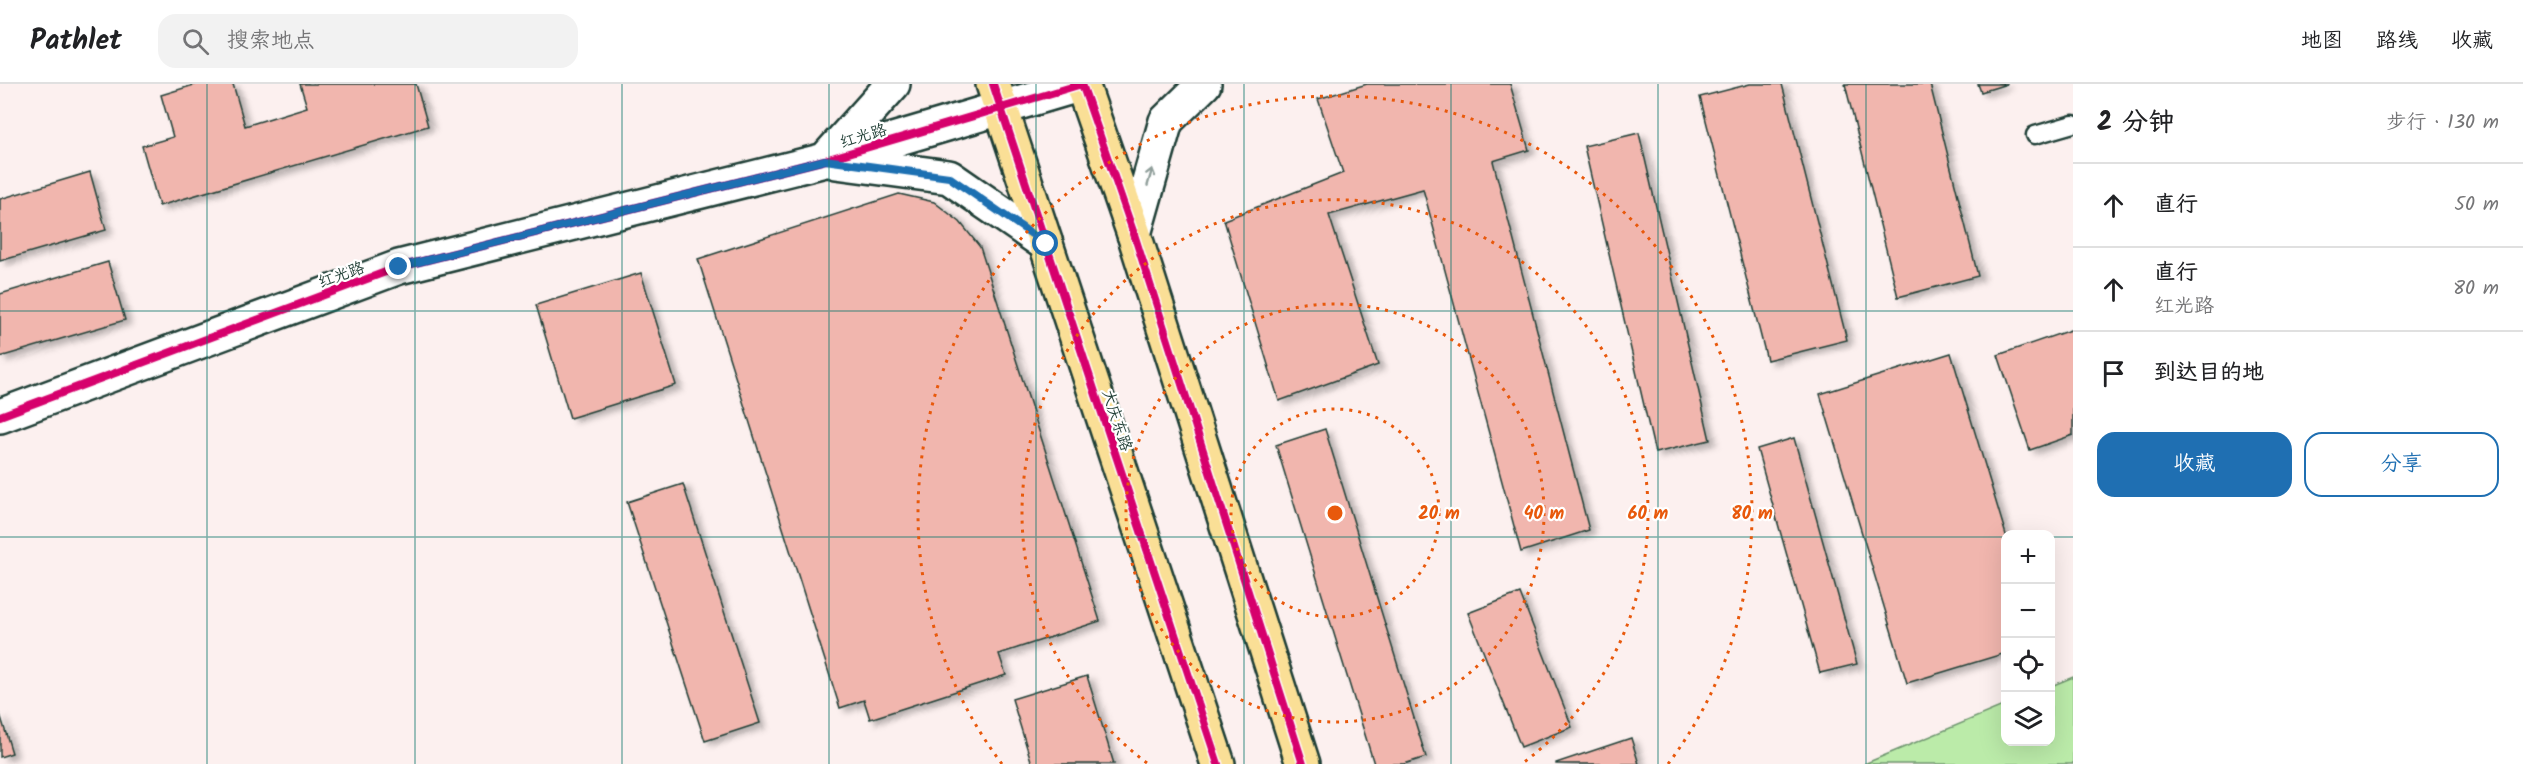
<!DOCTYPE html>
<html lang="zh">
<head>
<meta charset="utf-8">
<style>
	:root { --surface:#fff; --page:#f2f2f2; --text:#202124; --muted:#757577; --line:#e0e0e0; --accent:#1f6fb2 }
	body { margin:0; font-family:Kalam,"LXGW WenKai TC",sans-serif; background:var(--page); color:var(--text) }
	.controls { position:absolute; right:18px; bottom:18px; display:grid; overflow:hidden; border-radius:12px; box-shadow:0 6px 24px #0002 }
	.controls button { width:54px; height:54px; display:grid; place-items:center; padding:0; border:0; border-bottom:2px solid var(--line); background:var(--surface); color:var(--text); font:30px sans-serif }
	.stop { position:absolute; width:18px; height:18px; margin:-14px; border:4px solid #1f6fb2; border-radius:50%; background:#fff }
	.stop.end { background:#1f6fb2; border-color:#fff; box-shadow:0 2px 6px #0008 }
	.list { margin:0; padding:0; list-style:none }
	h2 { display:flex; justify-content:space-between; align-items:center; height:78px; margin:0; padding:0 24px; font-size:26px }
	h2 small { font-size:20px; font-weight:400; color:var(--muted) }
	.list li { display:grid; grid-template-columns:39px 1fr auto; gap:18px; align-items:center; box-sizing:border-box; height:84px; padding:0 24px; border-top:2px solid var(--line) }
	.list b { display:block; font-size:22px; white-space:nowrap }
	.list p { margin:0; font-size:20px; white-space:nowrap; color:var(--muted) }
	.list em { font-size:20px; font-style:normal; color:var(--muted) }
	.actions { display:flex; gap:12px; padding:18px 24px }
	.actions a { flex:1; padding:14px 0; border:2px solid var(--accent); border-radius:18px; text-align:center; font-size:21px; color:var(--accent) }
	.actions .main { background:var(--accent); color:#fff }
	.icon { flex:none; width:33px; height:33px; fill:none; stroke:currentColor; stroke-width:2; stroke-linecap:round; stroke-linejoin:round }
	.map { position:relative; flex:none; width:2073px; height:680px; overflow:hidden }
	header { display:flex; align-items:center; gap:36px; box-sizing:border-box; height:84px; padding:0 30px; background:var(--surface); border-bottom:2px solid var(--line) }
	header strong { font-size:28px }
	nav { display:flex; gap:33px; margin-inline-start:auto; font-size:21px }
	.search { width:420px; height:54px; background:var(--page); display:flex; align-items:center; gap:15px; box-sizing:border-box; padding:0 21px; border-radius:18px; color:var(--muted); font-size:22px }
	main { display:flex }
	aside { flex:1; background:var(--surface) }
	.map>svg:first-child { display:block }
	.green { fill:#bbeba9; stroke:#6d946e; stroke-width:1.5 }
	.building { fill:#f1b6ae; stroke:#1f3d34; stroke-width:1.5; filter:url(#shadow) }
	.lines { fill:none; stroke-linecap:round; stroke-linejoin:round }
	.lane-casing { stroke:#1f3d34; stroke-width:21 }
	.secondary-casing { stroke:#1f3d34; stroke-width:38 }
	.primary-casing { stroke:#1f3d34; stroke-width:38 }
	.lane { stroke:#fff; stroke-width:16 }
	.secondary { stroke:#fff; stroke-width:33 }
	.primary { stroke:#fadf96; stroke-width:33 }
	.cycleway-casing { stroke:#fff; stroke-width:11 }
	.cycleway { stroke:#d6006c; stroke-width:8 }
	.oneway { stroke:#8f9e9a }
	.route { stroke:#1f6fb2; stroke-width:8 }
	.grid { fill:none; stroke:#0f766e; stroke-width:1.5; stroke-opacity:0.55 }
	.ring { fill:none; stroke:#e8590c; stroke-width:3; stroke-dasharray:3 6 }
	.labels { text-anchor:middle; stroke-width:4.5; stroke-linejoin:round; paint-order:stroke }
	.street-label { font-size:16px; fill:#1f3d34; stroke:#fff }
	.centre { fill:#e8590c; stroke:#fff; stroke-width:3 }
	.ring-label { font-size:18px; text-anchor:middle; font-weight:bold; fill:#e8590c; stroke:#fff; stroke-width:4.5; stroke-linejoin:round; paint-order:stroke }
</style>
</head>
<body>
<header>
<strong>Pathlet</strong>
<div class="search"><svg class="icon" aria-label="search" viewBox="0 0 24 24"><circle cx="10" cy="10" r="6"/><path d="M15 15l6 6"/></svg>搜索地点</div>
<nav><a>地图</a><a>路线</a><a>收藏</a></nav>
</header>
<main>
<div class="map">
<svg width="2073" height="680" viewBox="0 0 2073 680">
	<defs>
		<filter id="shadow"><feDropShadow dx="6" dy="4" stdDeviation="3" flood-color="#0004"/></filter>
	</defs>
	<rect width="100%" height="100%" fill="#fcf0ef"/>
	<filter id="ink" filterUnits="userSpaceOnUse"><feTurbulence type="fractalNoise" baseFrequency=".0167" numOctaves="2"/><feDisplacementMap in="SourceGraphic" scale="12" xChannelSelector="R" yChannelSelector="G"/><feConvolveMatrix kernelMatrix="1 2 1 2 8 2 1 2 1" color-interpolation-filters="sRGB"/></filter>
	<g filter="url(#ink)">
		<!-- green -->
		<path class="green" d="M2073 593V680H1864L2005 621 2006 658H2050L2051 602Z"/>
		<!-- building -->
		<path class="building" d="M197 0H233L245 42 307 23 300 0H416L428 42 159 122 142 62 173 53 161 11Z
			M1367 0H1510L1529 66 1493 77 1589 446 1521 468 1423 105 1329 131 1378 281 1279 317 1224 136 1343 89 1318 15Z
			M1750 0H1782L1847 256 1767 276 1700 13Z
			M1845 0H1930L1978 192 1898 213Z
			M1978 0H2007L1981 8Z
			M1639 49 1710 356 1655 369 1584 62Z
			M90 88 106 146 0 177V115Z
			M899 110 934 118 960 138 980 163 1100 537 999 570 1006 591 870 635 864 616 840 624 698 175Z
			M108 178 125 236 0 273V210Z
			M641 189 676 301 570 334 536 221Z
			M2073 245V351L2030 366 1998 271Z
			M1951 269 2006 451V569L1907 599 1820 310Z
			M1325 345 1426 673 1404 680H1374L1276 361Z
			M1794 354 1857 580 1820 589 1757 365Z
			M683 400 760 639 705 657 627 418Z
			M1520 509 1572 643 1521 663 1468 529Z
			M1087 592 1114 680H1032L1012 615Z
			M0 630 12 669 0 673Z
			M1631 654 1639 680H1556V679Z"/>
		<g class="lines">
			<defs>
				<path id="lane" d="M2035 51 2073 40"/>
				<path id="secondary" d="M825 76 893 0
					M836 78 949 93 1046 160
					M1134 150 1166 37 1204 0
					M0 332 399 183 825 76 1082 0"/>
				<path id="primary" d="M993 0 1218 680
					M1082 0 1134 150 1303 680"/>
			</defs>
			<!-- lane casing -->
			<use href="#lane" class="lane-casing"/>
			<!-- secondary casing -->
			<use href="#secondary" class="secondary-casing"/>
			<!-- primary casing -->
			<use href="#primary" class="primary-casing"/>
			<!-- lane -->
			<use href="#lane" class="lane"/>
			<!-- secondary -->
			<use href="#secondary" class="secondary"/>
			<!-- primary -->
			<use href="#primary" class="primary"/>
			<defs>
				<path id="cycleway" d="M993 0 1218 680
					M1082 0 1134 150 1303 680
					M0 332 399 183 825 76 1082 0"/>
			</defs>
			<!-- cycleway casing -->
			<use href="#cycleway" class="cycleway-casing"/>
			<!-- cycleway -->
			<use href="#cycleway" class="cycleway"/>
		</g>
		<!-- one-way arrows -->
		<defs><path id="oneway-shaft" d="M-6 0H5M1.5-3L5.5 0L1.5 3" fill="none" stroke-width="1.6" stroke-linecap="round" stroke-linejoin="round" transform="scale(1.5)"/></defs>
		<use class="oneway" href="#oneway-shaft" transform="translate(1150 93) rotate(-74)"/>
	</g>
	<g class="lines" filter="url(#ink)">
		<!-- route -->
		<path class="route" d="M399 183 825 76 949 93 1046 160"/>
	</g>
	<!-- grid -->
	<path class="grid" d="M207 0V680M415 0V680M622 0V680M829 0V680M1036 0V680M1244 0V680M1451 0V680M1658 0V680M1866 0V680M0 227H2073M0 453H2006M2050 453H2073"/>
	<!-- distance rings -->
	<g class="ring">
		<circle cx="1335" cy="429" r="104"/>
		<circle cx="1335" cy="429" r="209"/>
		<path d="M1147 679A313 313 0 1 1 1523 679"/>
		<path d="M1002 680A417 417 0 1 1 1668 680"/>
	</g>
	<g class="labels">
		<!-- street labels -->
		<g class="street-label">
			<text transform="translate(863 51) rotate(-17)" y="6">红光路</text>
			<text transform="translate(341 190) rotate(-20)" y="6">红光路</text>
			<text transform="translate(1118 336) rotate(72)" y="6">大庆东路</text>
		</g>
	</g>
	<circle cx="1335" cy="429" r="9" class="centre"/>
	<g class="ring-label">
		<text x="1439" y="435">20 m</text>
		<text x="1544" y="435">40 m</text>
		<text x="1648" y="435">60 m</text>
		<text x="1752" y="435">80 m</text>
	</g>
</svg>
<div class="controls">
<button>+</button>
<button>−</button>
<button><svg class="icon" aria-label="locate" viewBox="0 0 24 24"><circle cx="12" cy="12" r="6"/><path d="M12 2v4M12 18v4M2 12h4M18 12h4"/></svg></button>
<button><svg class="icon" aria-label="layers" viewBox="0 0 24 24"><path d="M12 4l9 5-9 5-9-5zM3 14l9 5 9-5"/></svg></button>
</div>
<div class="stop" style="left:1046px;top:160px"></div>
<div class="stop end" style="left:399px;top:183px"></div>
</div>
<aside>
<h2>2 分钟<small>步行 · 130 m</small></h2>
<ul class="list">
<li><svg class="icon" aria-label="ahead" viewBox="0 0 24 24"><path d="M12 20V5M6 11l6-6 6 6"/></svg><div><b>直行</b></div><em>50 m</em></li>
<li><svg class="icon" aria-label="ahead" viewBox="0 0 24 24"><path d="M12 20V5M6 11l6-6 6 6"/></svg><div><b>直行</b><p>红光路</p></div><em>80 m</em></li>
<li><svg class="icon" aria-label="arrive" viewBox="0 0 24 24"><path d="M6 21V4h12l-3 4 3 4H6"/></svg><div><b>到达目的地</b></div></li>
</ul>
<div class="actions"><a class="main">收藏</a><a>分享</a></div>
</aside>
</main>
</body>
</html>
